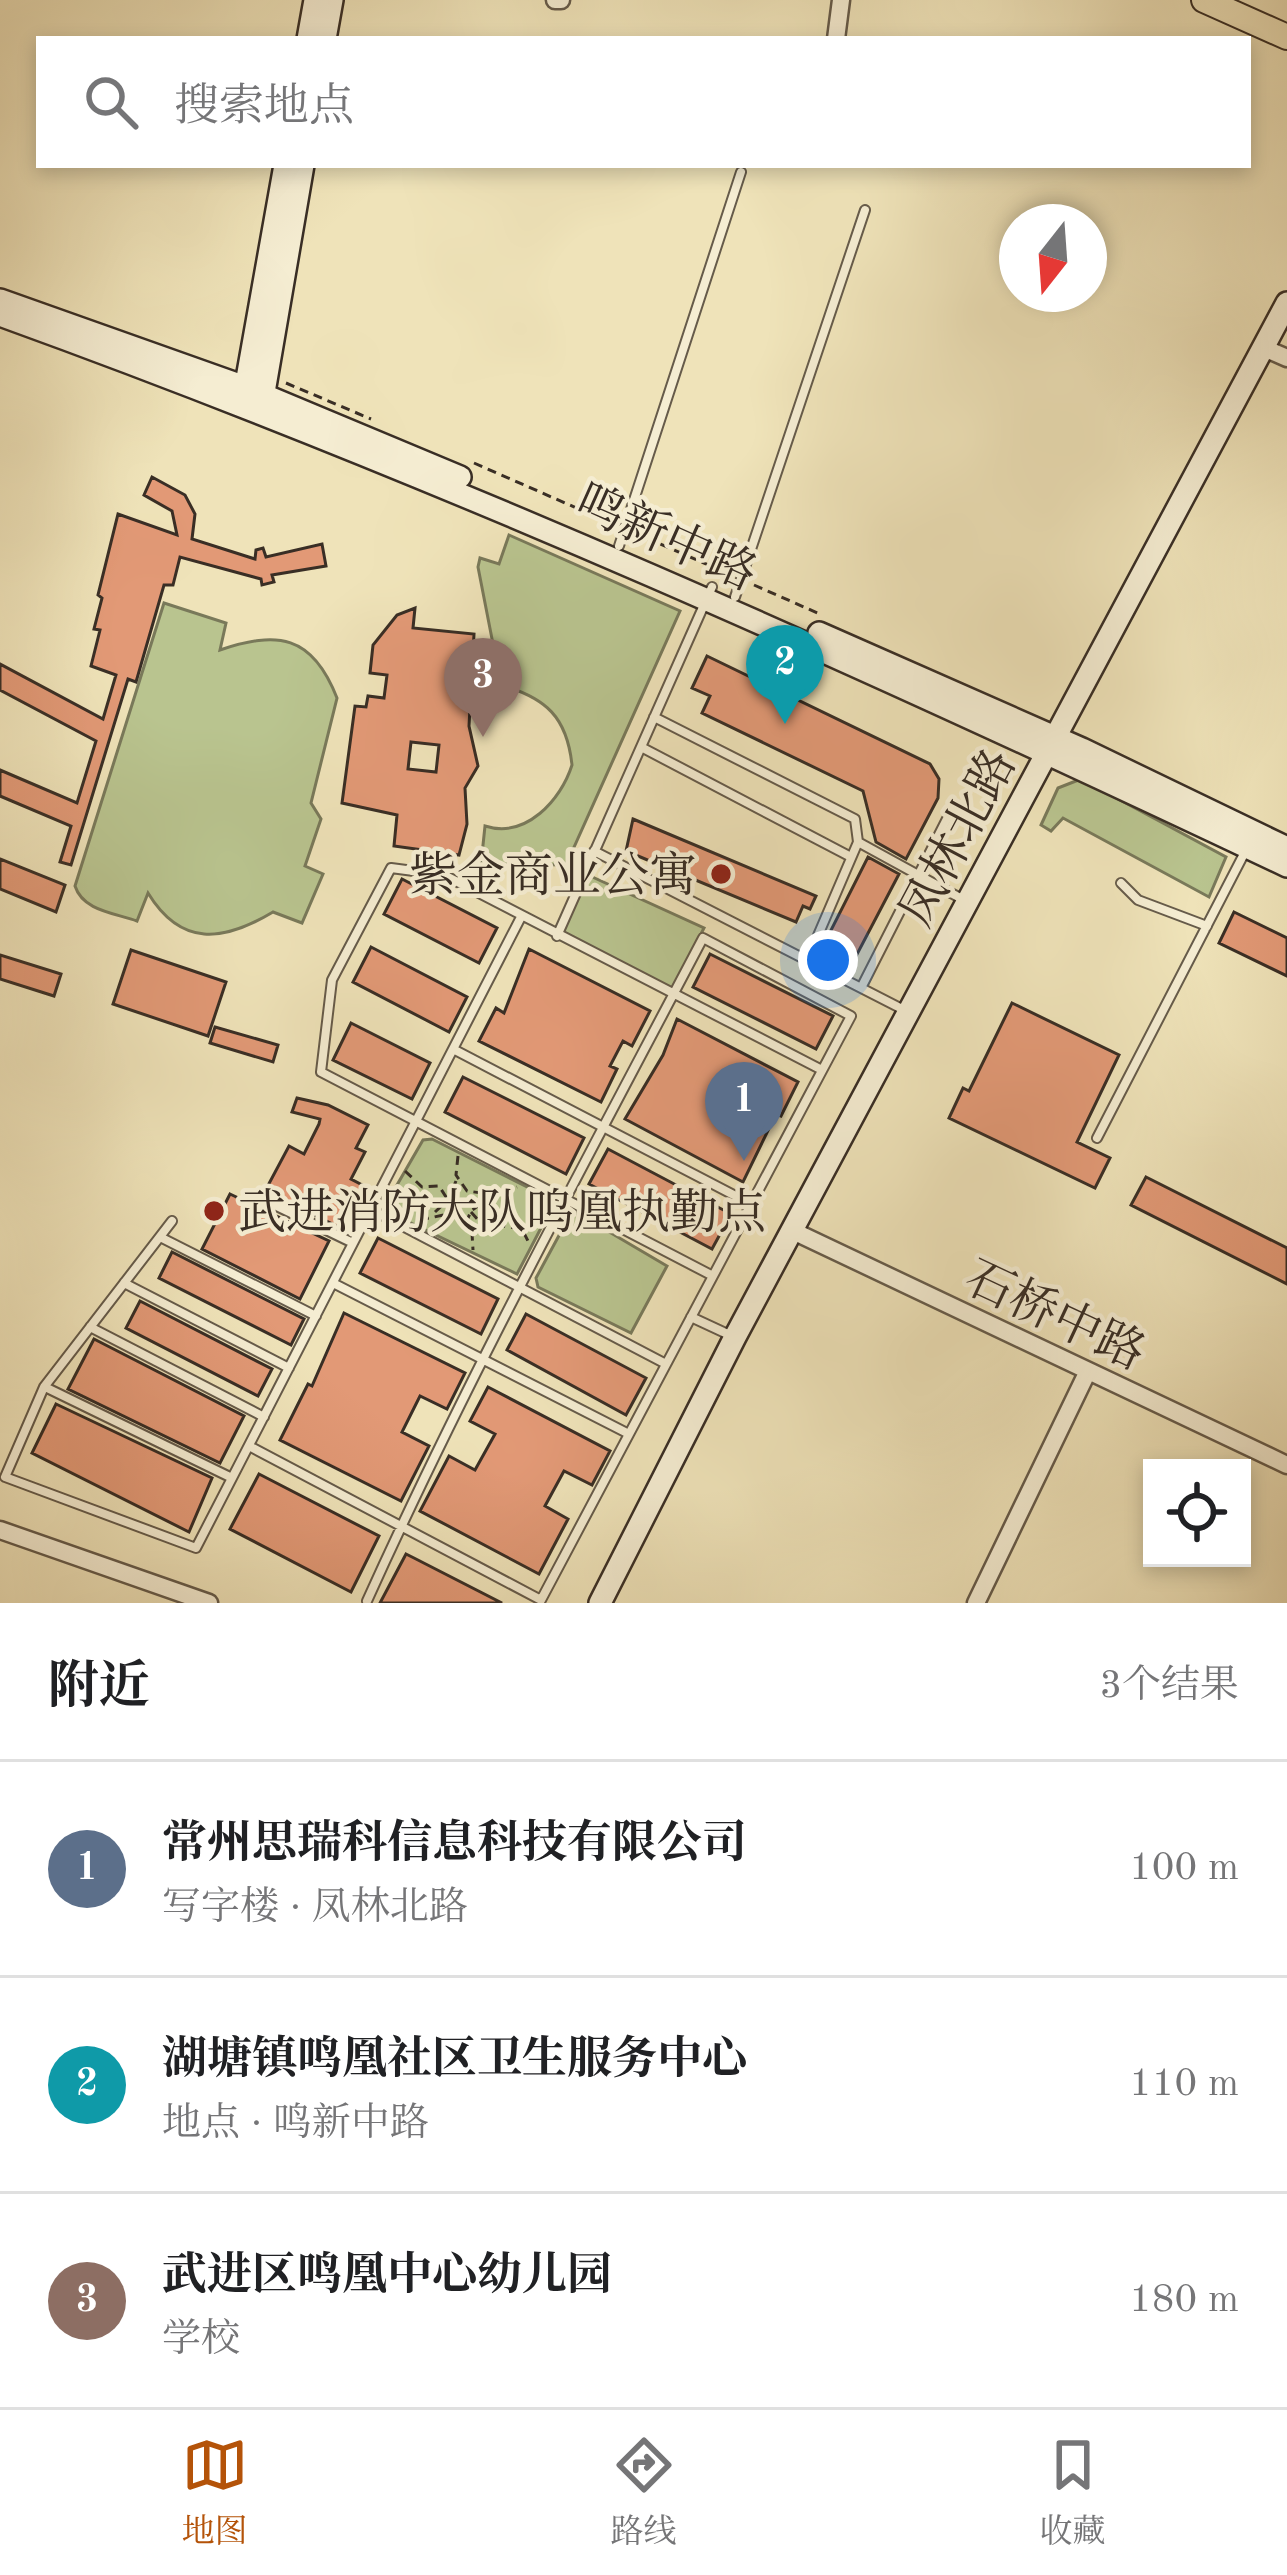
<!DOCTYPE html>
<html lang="zh">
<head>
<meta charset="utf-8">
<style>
	:root { --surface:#fff; --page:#f2f2f2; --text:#202124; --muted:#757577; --line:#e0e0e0; --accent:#b45309 }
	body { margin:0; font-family:"Old Standard TT","Noto Serif SC",serif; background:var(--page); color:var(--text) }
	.controls { position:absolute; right:36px; bottom:36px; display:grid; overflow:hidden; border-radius:0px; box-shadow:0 6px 18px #0003 }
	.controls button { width:108px; height:108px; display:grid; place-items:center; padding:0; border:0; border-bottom:3px solid var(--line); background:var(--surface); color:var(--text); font:60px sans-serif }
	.compass { position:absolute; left:999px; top:204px; width:108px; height:108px; border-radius:50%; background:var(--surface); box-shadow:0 6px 18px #0003; rotate:197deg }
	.you { position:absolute; left:828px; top:960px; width:42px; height:42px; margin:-30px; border:9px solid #fff; border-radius:50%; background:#1a73e8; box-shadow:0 0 0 18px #1a73e833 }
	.badge { display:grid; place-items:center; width:78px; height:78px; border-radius:50%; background:var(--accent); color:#fff; font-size:39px; font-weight:700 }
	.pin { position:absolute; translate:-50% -99px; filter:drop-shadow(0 3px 6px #0008) }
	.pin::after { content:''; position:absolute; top:63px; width:42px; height:36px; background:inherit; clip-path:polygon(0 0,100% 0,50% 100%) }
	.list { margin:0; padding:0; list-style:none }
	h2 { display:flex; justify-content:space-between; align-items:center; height:156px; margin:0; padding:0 48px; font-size:51px }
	h2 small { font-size:39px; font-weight:400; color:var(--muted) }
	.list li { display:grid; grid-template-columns:78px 1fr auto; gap:36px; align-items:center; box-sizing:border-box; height:216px; padding:0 48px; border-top:3px solid var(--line) }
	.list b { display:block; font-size:45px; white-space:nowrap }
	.list p { margin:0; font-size:39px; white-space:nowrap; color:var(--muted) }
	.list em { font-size:39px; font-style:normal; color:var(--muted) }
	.icon { flex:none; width:66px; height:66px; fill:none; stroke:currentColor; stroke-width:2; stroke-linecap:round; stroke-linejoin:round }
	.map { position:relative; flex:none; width:1287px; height:1603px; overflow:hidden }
	.search { position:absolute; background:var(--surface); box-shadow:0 6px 18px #0003; left:36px; right:36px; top:36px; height:132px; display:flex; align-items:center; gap:30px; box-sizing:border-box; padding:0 42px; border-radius:0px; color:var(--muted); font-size:45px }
	.sheet { height:804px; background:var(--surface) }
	nav { display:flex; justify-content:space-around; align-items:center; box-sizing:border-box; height:168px; border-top:3px solid var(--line); background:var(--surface); font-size:33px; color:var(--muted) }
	nav a { display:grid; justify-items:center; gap:6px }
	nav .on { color:var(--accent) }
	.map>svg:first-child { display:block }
	.green { fill:#b9c48f; stroke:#79795a; stroke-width:3 }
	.building { fill:#e29976; stroke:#392e25; stroke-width:3; fill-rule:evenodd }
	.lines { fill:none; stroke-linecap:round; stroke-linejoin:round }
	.lane-casing { stroke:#665b4a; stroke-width:12 }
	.street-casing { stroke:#665b4a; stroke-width:21 }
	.secondary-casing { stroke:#392e25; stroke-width:26 }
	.primary-casing { stroke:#392e25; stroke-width:28 }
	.path { stroke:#392e25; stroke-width:3; stroke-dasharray:9 6; stroke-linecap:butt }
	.lane { stroke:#f5edd2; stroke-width:8 }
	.street { stroke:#f5edd2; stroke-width:16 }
	.secondary { stroke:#f5edd2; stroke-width:21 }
	.primary { stroke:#efe3b9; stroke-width:24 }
	.poi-dot { fill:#8f2418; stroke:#f5edd2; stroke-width:4.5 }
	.labels { text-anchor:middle; stroke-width:9; stroke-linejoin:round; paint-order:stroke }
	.street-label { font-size:48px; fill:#392e25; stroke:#f5edd2 }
	.poi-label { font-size:48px; fill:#392e25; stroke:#f5edd2; text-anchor:end }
</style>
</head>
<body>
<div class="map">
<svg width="1287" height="1603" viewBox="0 0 1287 1603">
	<rect width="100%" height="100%" fill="#efe3b9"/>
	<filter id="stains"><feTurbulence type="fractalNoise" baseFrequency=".00167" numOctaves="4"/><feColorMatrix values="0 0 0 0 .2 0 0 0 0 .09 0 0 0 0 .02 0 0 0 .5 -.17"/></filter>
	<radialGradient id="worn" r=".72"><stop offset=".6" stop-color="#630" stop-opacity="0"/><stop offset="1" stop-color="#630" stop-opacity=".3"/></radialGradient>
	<!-- green -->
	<path class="green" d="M509 535 680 611 566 865 481 864 485 826C526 839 561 800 572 765 567 717 546 698 501 685L478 567 480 558 499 564Z
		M164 603 226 623 220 650C277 631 312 634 337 698L311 803 321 819 305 866 323 874 302 923 273 912C223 942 181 947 148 893L137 921C115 913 83 911 75 886Z
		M1081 779 1226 857 1209 897 1063 818 1051 831 1041 825 1058 788Z
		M588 875 704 928 672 991 561 936Z
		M432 1139 551 1199 553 1205 517 1274 388 1212 386 1204 423 1140Z
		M577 1213 667 1266 631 1333 538 1287 536 1278 569 1217Z"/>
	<!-- building -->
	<path class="building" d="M152 477 185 495 195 514 192 539 255 559 256 550 263 548 266 557 322 544 326 566 272 575 274 582 262 585 261 579 180 557 173 585H164L136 682 128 679 71 865 60 862 71 826 0 796V770L77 803 96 741 0 690V664L103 719 116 675 91 666 100 630 94 629 102 598 98 595 118 514 177 535 172 511 144 495Z
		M415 608 413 628 474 634 469 726 478 766 465 788 467 824 459 855 394 846 397 815 342 803 355 706 366 707 368 696 384 698 387 675 370 673 373 645 397 615ZM411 742 439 745 436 772 408 769Z
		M707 656 930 764 939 779 938 798 906 859 876 842 863 791 702 713 710 696 692 688Z
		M633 819 816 896 810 909 803 906 796 922 626 851Z
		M868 857 899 874 854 960 824 944Z
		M0 859 65 885 56 912 0 889Z
		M402 879 497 928 479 963 384 914Z
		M1234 912 1287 938V976L1219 943Z
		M371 947 467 997 449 1032 353 982Z
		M529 949 650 1011 632 1046 623 1041 610 1066 617 1069 601 1102 479 1041 496 1008 504 1013Z
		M131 950 226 982 208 1036 113 1004Z
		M710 954 833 1016 816 1049 693 987Z
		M0 955 61 974 54 996 0 979Z
		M1012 1003 1119 1055 1077 1142 1110 1158 1095 1188 949 1118 963 1088 969 1091Z
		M677 1019 798 1082 781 1116 776 1114 743 1182 625 1119 663 1055Z
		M351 1023 430 1063 412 1099 333 1060Z
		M215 1027 278 1045 273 1062 210 1043Z
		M463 1077 584 1138 566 1174 445 1112Z
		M297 1098 328 1105 368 1125 356 1148 365 1152 351 1179 370 1189 347 1231 265 1191 289 1146 304 1154 319 1124 320 1119 292 1112Z
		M608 1149 731 1214 712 1249 589 1184Z
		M1146 1177 1287 1248V1284L1131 1205Z
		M230 1194 329 1241 300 1299 202 1249Z
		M378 1238 498 1299 481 1334 360 1273Z
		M172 1252 304 1319 291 1345 159 1278Z
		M140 1301 272 1369 258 1396 126 1328Z
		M344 1313 465 1373 447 1409 420 1396 402 1432 429 1446 401 1501 280 1440 308 1384 312 1386Z
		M526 1314 646 1378 626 1415 507 1350Z
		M94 1339 244 1416 220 1463 68 1389Z
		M488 1387 610 1451 592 1485 564 1471 545 1506 568 1519 539 1574 420 1511 449 1456 475 1470 495 1434 470 1421Z
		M56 1404 212 1478 189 1532 32 1453Z
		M259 1474 379 1536 351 1592 230 1529Z
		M406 1554 414 1558 502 1603H380Z"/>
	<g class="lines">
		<defs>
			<path id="lane" d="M619 546 741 172
				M735 597 865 210
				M654 717 855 819 858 842 807 961
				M641 747 851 857
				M858 842 962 899
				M594 851 908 1012
				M1121 883 1138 900 1207 926
				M557 936 712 587
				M861 988 954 805
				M453 1049 751 1204
				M1097 1138 1246 850
				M260 1198 353 1243
				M370 1209 666 1364
				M172 1221 44 1387 5 1477 196 1548 521 917
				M160 1237 316 1316
				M713 1276 321 1072 332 980 391 868 444 875 822 1070
				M124 1283 289 1368
				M333 1283 629 1434
				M691 1317 734 1337
				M90 1327 264 1417
				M45 1387 232 1478
				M249 1446 541 1600 851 1016 703 938C588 1157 469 1375 367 1601"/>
			<path id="street" d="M555 0H561
				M836 39 841 0
				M1264 348 1287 358
				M793 1231 1287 1465
				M0 1530 209 1603
				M976 1603 1087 1373"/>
			<path id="secondary" d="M308 39 315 0
				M325 39 332 0
				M0 300 245 387 460 477
				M0 315C440 474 865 666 1287 866
				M243 401 285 165
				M262 404 303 165
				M819 633 1082 749 1287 848
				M600 1603 735 1337 1287 303"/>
			<path id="primary" d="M1204 0 1287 37"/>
		</defs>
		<!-- lane casing -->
		<use href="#lane" class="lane-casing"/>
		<!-- street casing -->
		<use href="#street" class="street-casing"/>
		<!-- secondary casing -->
		<use href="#secondary" class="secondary-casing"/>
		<!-- primary casing -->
		<use href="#primary" class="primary-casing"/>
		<!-- path -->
		<path class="path" d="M286 383 371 419
			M474 463 613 524
			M633 532 729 574
			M754 585 822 615
			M458 1156 456 1175 467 1191 496 1195 517 1187
			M405 1171 422 1187 439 1186 448 1200
			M435 1212 448 1200 456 1181
			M471 1212 480 1222 522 1229 529 1243
			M420 1220 453 1213 472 1233 473 1250
			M466 1223 471 1211 492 1196"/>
		<!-- lane -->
		<use href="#lane" class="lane"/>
		<!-- street -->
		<use href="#street" class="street"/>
		<!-- secondary -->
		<use href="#secondary" class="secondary"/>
		<!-- primary -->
		<use href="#primary" class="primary"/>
	</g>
	<!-- markers -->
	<g class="poi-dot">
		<circle cx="721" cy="874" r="12"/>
		<circle cx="214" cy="1211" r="12"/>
	</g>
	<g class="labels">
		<!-- street labels -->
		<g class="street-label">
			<text transform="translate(667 536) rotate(24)" y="17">鸣新中路</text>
			<text transform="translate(956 837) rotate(-62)" y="17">凤林北路</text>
			<text transform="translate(1056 1314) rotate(25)" y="17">石桥中路</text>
		</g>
		<!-- poi labels -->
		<g class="poi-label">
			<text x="697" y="891">紫金商业公寓</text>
			<text x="238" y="1228" text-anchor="start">武进消防大队呜凰执勤点</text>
		</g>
	</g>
	<rect width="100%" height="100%" filter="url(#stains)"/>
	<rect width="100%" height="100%" fill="url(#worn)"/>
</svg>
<div class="controls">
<button><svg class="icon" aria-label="locate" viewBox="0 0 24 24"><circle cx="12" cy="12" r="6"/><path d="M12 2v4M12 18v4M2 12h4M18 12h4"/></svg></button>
</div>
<svg class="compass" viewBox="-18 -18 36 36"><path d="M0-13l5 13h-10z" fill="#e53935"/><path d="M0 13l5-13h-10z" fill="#757577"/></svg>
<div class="you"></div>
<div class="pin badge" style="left:744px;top:1161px;background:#5c6f8a">1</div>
<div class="pin badge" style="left:785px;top:724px;background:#0f9aa8">2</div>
<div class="pin badge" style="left:483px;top:737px;background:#8d6e63">3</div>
<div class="search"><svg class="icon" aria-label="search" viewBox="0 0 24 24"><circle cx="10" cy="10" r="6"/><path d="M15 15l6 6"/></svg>搜索地点</div>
</div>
<section class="sheet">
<h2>附近<small>3个结果</small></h2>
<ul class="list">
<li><span class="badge" style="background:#5c6f8a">1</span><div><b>常州思瑞科信息科技有限公司</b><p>写字楼 · 凤林北路</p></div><em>100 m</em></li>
<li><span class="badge" style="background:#0f9aa8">2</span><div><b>湖塘镇鸣凰社区卫生服务中心</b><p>地点 · 鸣新中路</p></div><em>110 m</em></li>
<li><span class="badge" style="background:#8d6e63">3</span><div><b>武进区鸣凰中心幼儿园</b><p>学校</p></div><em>180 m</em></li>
</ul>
</section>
<nav>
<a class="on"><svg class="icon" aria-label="map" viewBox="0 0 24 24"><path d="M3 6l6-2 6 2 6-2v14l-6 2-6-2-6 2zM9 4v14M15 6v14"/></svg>地图</a>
<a><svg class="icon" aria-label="directions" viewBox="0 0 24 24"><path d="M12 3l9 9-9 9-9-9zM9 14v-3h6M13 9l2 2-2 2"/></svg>路线</a>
<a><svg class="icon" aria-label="saved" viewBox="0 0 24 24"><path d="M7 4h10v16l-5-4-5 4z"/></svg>收藏</a>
</nav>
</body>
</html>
